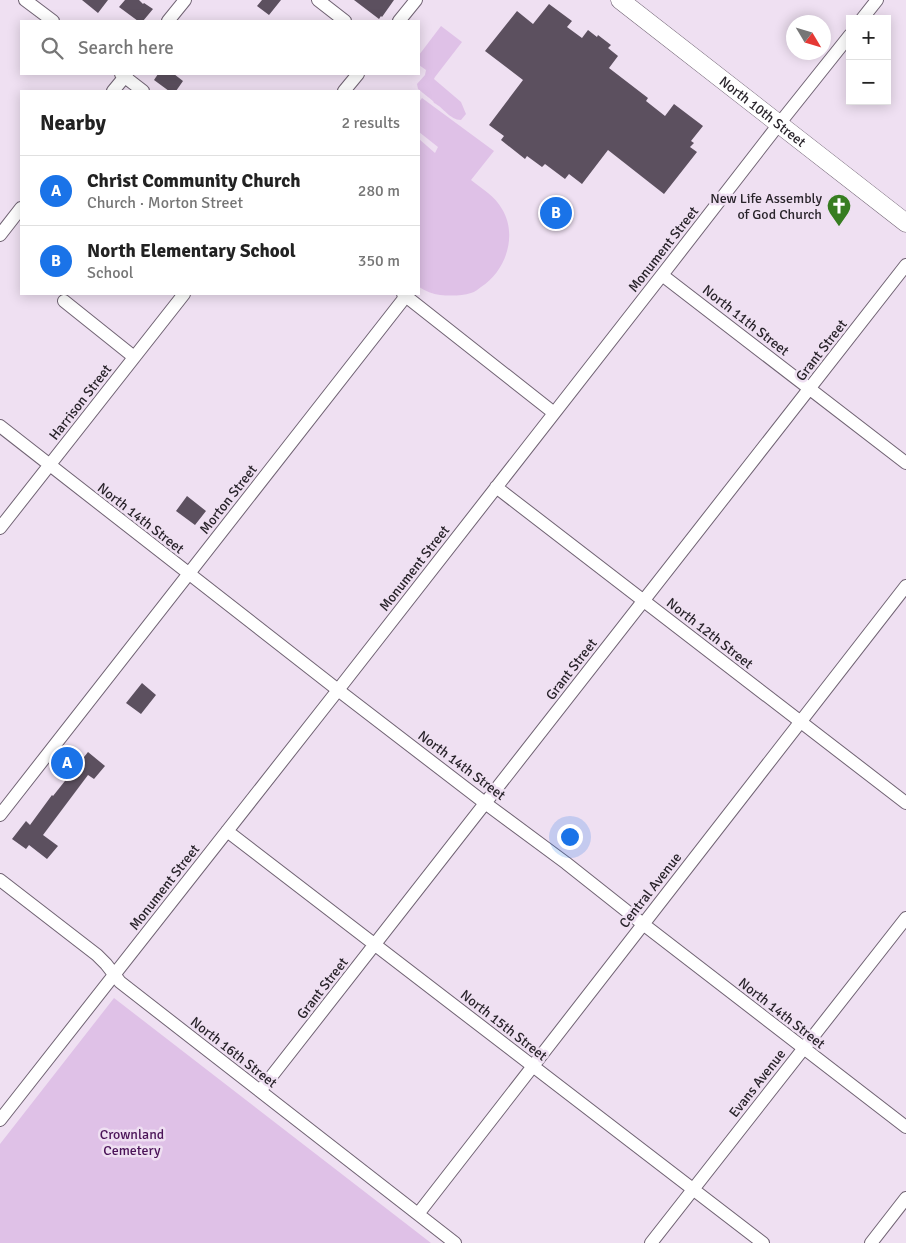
<!DOCTYPE html>
<html lang="en">
<head>
<meta charset="utf-8">
<style>
	:root { --surface:#fff; --page:#f6f6f6; --text:#222; --muted:#767676; --line:#e0e0e0; --accent:#1a73e8 }
	body { margin:0; font-family:Signika,sans-serif; background:var(--page); color:var(--text) }
	.controls { position:absolute; right:15px; top:15px; display:grid; overflow:hidden; border-radius:0px; box-shadow:0 2px 12px #0003 }
	.controls button { width:45px; height:45px; display:grid; place-items:center; padding:0; border:0; border-bottom:1px solid var(--line); background:var(--surface); color:var(--text); font:25px sans-serif }
	.compass { position:absolute; left:786px; top:15px; width:45px; height:45px; border-radius:50%; background:var(--surface); box-shadow:0 2px 12px #0003; rotate:128deg }
	.you { position:absolute; left:569px; top:836px; width:18px; height:18px; margin:-12px; border:4px solid #fff; border-radius:50%; background:#1a73e8; box-shadow:0 0 0 8px #1a73e833 }
	.badge { display:grid; place-items:center; width:32px; height:32px; border-radius:50%; background:var(--accent); color:#fff; font-size:16px; font-weight:700 }
	.pin { position:absolute; translate:-50% -50%; border:2px solid #fff; box-shadow:0 1px 5px #0006 }
	.list { margin:0; padding:0; list-style:none }
	h2 { display:flex; justify-content:space-between; align-items:center; height:65px; margin:0; padding:0 20px; font-size:21px }
	h2 small { font-size:16px; font-weight:400; color:var(--muted) }
	.list li { display:grid; grid-template-columns:32px 1fr auto; gap:15px; align-items:center; box-sizing:border-box; height:70px; padding:0 20px; border-top:1px solid var(--line) }
	.list b { display:block; font-size:19px; white-space:nowrap }
	.list p { margin:0; font-size:16px; white-space:nowrap; color:var(--muted) }
	.list em { font-size:16px; font-style:normal; color:var(--muted) }
	.icon { flex:none; width:28px; height:28px; fill:none; stroke:currentColor; stroke-width:2; stroke-linecap:round; stroke-linejoin:round }
	.map { position:relative; flex:none; width:906px; height:1243px; overflow:hidden }
	.search { position:absolute; background:var(--surface); box-shadow:0 2px 12px #0003; left:20px; top:20px; width:400px; height:55px; display:flex; align-items:center; gap:12px; box-sizing:border-box; padding:0 18px; border-radius:0px; color:var(--muted); font-size:19px }
	.panel { position:absolute; background:var(--surface); box-shadow:0 2px 12px #0003; left:20px; top:90px; width:400px; height:205px; border-radius:0px }
	.map>svg:first-child { display:block }
	.green { fill:#dfc1e7 }
	.building { fill:#5c505f }
	.lines { fill:none; stroke-linecap:round; stroke-linejoin:round }
	.street-casing { stroke:#706373; stroke-width:14 }
	.secondary-casing { stroke:#706373; stroke-width:19 }
	.street { stroke:#fff; stroke-width:12 }
	.secondary { stroke:#fff; stroke-width:18 }
	.labels { text-anchor:middle; stroke-width:5; stroke-linejoin:round; paint-order:stroke }
	.street-label { font-size:14px; fill:#29242b; stroke:#efe0f2 }
	.poi-label { font-size:14px; fill:#29242b; stroke:#efe0f2; text-anchor:end }
	.park-label { font-size:14px; fill:#4a1357; stroke:#efe0f2 }
</style>
</head>
<body>
<div class="map">
<svg width="906" height="1243" viewBox="0 0 906 1243">
	<rect width="100%" height="100%" fill="#efe0f2"/>
	<!-- green -->
	<path class="green" d="M441 26 462 42 435 77 434 79 461 102 466 114 461 120C450 120 443 107 434 103L433 101 418 89 417 84 425 75 426 70 419 65V55Z
		M422 98 494 151 471 180C482 189 495 196 502 209 518 235 506 271 481 287 478 289 475 292 471 293 462 296 450 296 440 295 433 294 425 291 419 287V139L435 153 438 147 419 132V102Z
		M114 998 431 1243H0V1144Z"/>
	<!-- building -->
	<path class="building" d="M82 0H108L98 13Z
		M125 0H139L143 4 144 3 153 9 143 21H138L119 7Z
		M262 0H281L269 15 257 6Z
		M354 0H394L382 17 381 16 379 19Z
		M549 4 572 21 567 27 582 38 588 30 597 37 598 35 611 45 608 48 618 56 609 68 648 98 646 101 665 116 674 104 703 126 691 141 694 143 690 147 697 152 664 194 608 150 582 184 569 174 565 179 545 164 542 167 527 156 525 159 501 140 504 136 489 125 523 80 485 51 517 11 533 24Z
		M158 74H174L183 81 176 91H169L154 80Z
		M187 496 206 511 195 525 176 511Z
		M142 683 156 695 141 714 126 703Z
		M88 752 105 766 94 779 88 775 43 835 58 846 47 859 29 845 26 849 12 839 26 821 30 825 52 795 53 796Z"/>
	<g class="lines">
		<defs>
			<path id="street" d="M25 0 53 21
				M318 0 345 21
				M862 19 877 0
				M168 21 185 0
				M399 21 416 0
				M121 74 143 91
				M113 91 127 74
				M344 91 358 74
				M0 235 21 208
				M662 275 906 463
				M403 294 554 413
				M64 301 134 357
				M0 426 338 690 485 803 566 863 643 924 906 1127
				M496 487 906 803
				M0 528 184 294
				M0 815 406 296
				M227 831 763 1243
				M0 880 97 955 106 964 120 982 455 1243
				M260 1091 906 265
				M0 1120 338 690 662 275 779 124 850 35
				M418 1214 906 586
				M651 1243 906 918
				M871 1243 906 1198"/>
			<g id="secondary">
				<path id="s1" d="M620 0 906 223"/>
			</g>
		</defs>
		<!-- street casing -->
		<use href="#street" class="street-casing"/>
		<!-- secondary casing -->
		<use href="#secondary" class="secondary-casing"/>
		<!-- street -->
		<use href="#street" class="street"/>
		<!-- secondary -->
		<use href="#secondary" class="secondary"/>
	</g>
	<!-- icons -->
	<defs>
		<symbol id="church-pin" viewBox="-11 -11 22 30"><path d="M0 17L-7.5 6A9.5 9.5 0 1 1 7.5 6Z" fill="#377d21" stroke="#efe0f2"/><path d="M-1.2-6h2.4v3.5h3.3v2.4h-3.3V6h-2.4V-.1h-3.3v-2.4h3.3Z" fill="#fff"/></symbol>
	</defs>
	<g fill-rule="evenodd">
		<use href="#church-pin" x="825" y="192" width="28" height="38"/>
	</g>
	<g class="labels">
		<!-- street labels -->
		<g class="street-label">
			<text dy="5" stroke="none"><textPath href="#s1" startOffset="181">North 10th Street</textPath></text>
			<text transform="translate(663 249) rotate(-52)" y="5">Monument Street</text>
			<text transform="translate(746 320) rotate(38)" y="5">North 11th Street</text>
			<text transform="translate(821 350) rotate(-52)" y="5">Grant Street</text>
			<text transform="translate(80 402) rotate(-52)" y="5">Harrison Street</text>
			<text transform="translate(228 499) rotate(-52)" y="5">Morton Street</text>
			<text transform="translate(141 518) rotate(38)" y="5">North 14th Street</text>
			<text transform="translate(414 568) rotate(-52)" y="5">Monument Street</text>
			<text transform="translate(710 633) rotate(38)" y="5">North 12th Street</text>
			<text transform="translate(571 669) rotate(-52)" y="5">Grant Street</text>
			<text transform="translate(462 765) rotate(37)" y="5">North 14th Street</text>
			<text transform="translate(164 887) rotate(-52)" y="5">Monument Street</text>
			<text transform="translate(650 890) rotate(-52)" y="5">Central Avenue</text>
			<text transform="translate(322 988) rotate(-52)" y="5">Grant Street</text>
			<text transform="translate(782 1013) rotate(38)" y="5">North 14th Street</text>
			<text transform="translate(504 1025) rotate(38)" y="5">North 15th Street</text>
			<text transform="translate(234 1052) rotate(38)" y="5">North 16th Street</text>
			<text transform="translate(757 1083) rotate(-52)" y="5">Evans Avenue</text>
		</g>
		<!-- poi labels -->
		<g class="poi-label">
			<text x="822" y="203">New Life Assembly<tspan x="822" dy="16">of God Church</tspan></text>
		</g>
		<!-- park labels -->
		<g class="park-label">
			<text x="132" y="1139">Crownland<tspan x="132" dy="16">Cemetery</tspan></text>
		</g>
	</g>
</svg>
<div class="controls">
<button>+</button>
<button>−</button>
</div>
<svg class="compass" viewBox="-18 -18 36 36"><path d="M0-13l5 13h-10z" fill="#e53935"/><path d="M0 13l5-13h-10z" fill="#767676"/></svg>
<div class="you"></div>
<div class="pin badge" style="left:67px;top:763px">A</div>
<div class="pin badge" style="left:556px;top:213px">B</div>
<div class="search"><svg class="icon" aria-label="search" viewBox="0 0 24 24"><circle cx="10" cy="10" r="6"/><path d="M15 15l6 6"/></svg>Search here</div>
<section class="panel">
<h2>Nearby<small>2 results</small></h2>
<ul class="list">
<li><span class="badge">A</span><div><b>Christ Community Church</b><p>Church · Morton Street</p></div><em>280 m</em></li>
<li><span class="badge">B</span><div><b>North Elementary School</b><p>School</p></div><em>350 m</em></li>
</ul>
</section>
</div>
</body>
</html>
